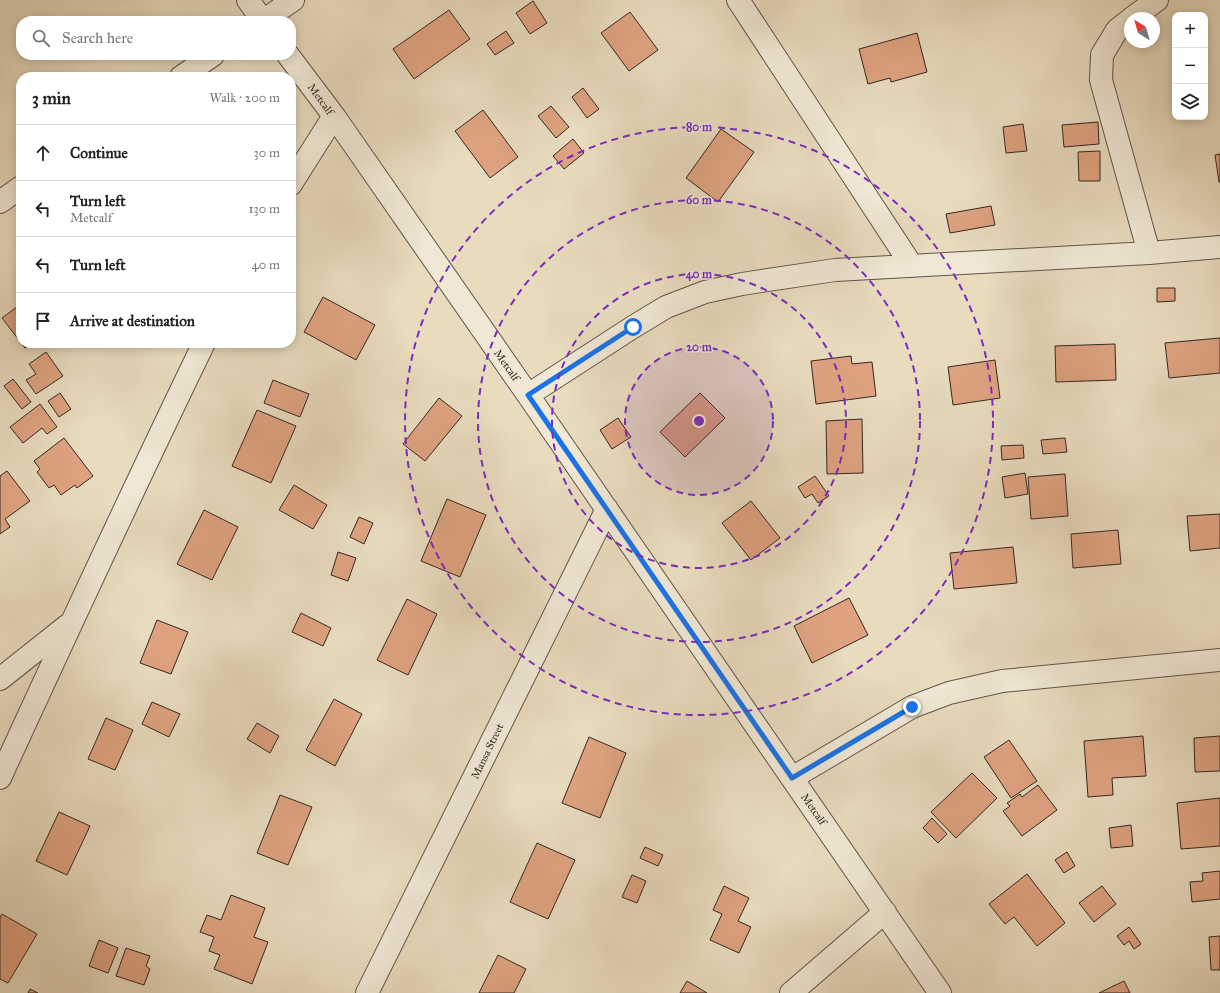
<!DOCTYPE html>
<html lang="en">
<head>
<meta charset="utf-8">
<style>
	:root { --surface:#fff; --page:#f6f6f6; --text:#222; --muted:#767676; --line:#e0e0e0 }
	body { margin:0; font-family:"IM FELL Great Primer",serif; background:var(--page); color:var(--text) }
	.controls { position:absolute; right:12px; top:12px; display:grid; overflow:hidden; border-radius:8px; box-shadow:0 2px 10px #0003 }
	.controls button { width:36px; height:36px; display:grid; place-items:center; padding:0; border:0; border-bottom:1px solid var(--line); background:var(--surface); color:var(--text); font:20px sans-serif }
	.compass { position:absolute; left:1124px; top:12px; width:36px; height:36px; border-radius:50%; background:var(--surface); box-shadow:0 2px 10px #0003; rotate:323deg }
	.stop { position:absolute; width:12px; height:12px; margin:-9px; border:3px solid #1a73e8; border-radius:50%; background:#fff }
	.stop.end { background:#1a73e8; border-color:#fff; box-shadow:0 1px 4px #0008 }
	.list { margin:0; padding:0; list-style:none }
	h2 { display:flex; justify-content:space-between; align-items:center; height:52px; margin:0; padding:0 16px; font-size:17px }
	h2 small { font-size:13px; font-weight:400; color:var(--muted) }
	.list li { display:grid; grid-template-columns:26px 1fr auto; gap:12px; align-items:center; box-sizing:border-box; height:56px; padding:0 16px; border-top:1px solid var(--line) }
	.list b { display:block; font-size:15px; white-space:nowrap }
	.list p { margin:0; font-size:13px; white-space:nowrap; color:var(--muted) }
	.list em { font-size:13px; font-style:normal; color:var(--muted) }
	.icon { flex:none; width:22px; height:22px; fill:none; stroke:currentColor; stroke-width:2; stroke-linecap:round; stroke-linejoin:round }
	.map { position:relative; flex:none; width:1220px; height:993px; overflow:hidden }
	.search { position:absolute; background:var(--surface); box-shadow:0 2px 10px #0003; left:16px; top:16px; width:280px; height:44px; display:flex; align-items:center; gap:10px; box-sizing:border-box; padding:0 14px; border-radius:16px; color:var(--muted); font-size:15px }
	.panel { position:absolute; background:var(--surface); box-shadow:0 2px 10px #0003; left:16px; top:72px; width:280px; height:276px; border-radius:16px }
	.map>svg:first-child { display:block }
	.building { fill:#dea280; stroke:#342823 }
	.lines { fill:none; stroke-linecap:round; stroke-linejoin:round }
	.minor-casing { stroke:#61554a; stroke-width:24 }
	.tertiary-casing { stroke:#61554a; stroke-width:24 }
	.minor { stroke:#f0e8d5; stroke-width:22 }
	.tertiary { stroke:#f0e8d5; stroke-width:22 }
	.route { stroke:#1a73e8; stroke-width:5 }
	.ring { fill:none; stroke:#7b2cbf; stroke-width:2; stroke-dasharray:7 5 }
	.labels { text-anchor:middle; stroke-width:3; stroke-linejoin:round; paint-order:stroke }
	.street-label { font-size:11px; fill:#342823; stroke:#f0e8d5 }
	.centre { fill:#7b2cbf; stroke:#f0e8d5; stroke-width:2 }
	.ring-label { font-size:12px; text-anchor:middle; font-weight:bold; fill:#7b2cbf; stroke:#f0e8d5; stroke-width:3; stroke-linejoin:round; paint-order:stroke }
</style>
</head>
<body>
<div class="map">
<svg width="1220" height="993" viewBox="0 0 1220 993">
	<rect width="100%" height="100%" fill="#e8dbbe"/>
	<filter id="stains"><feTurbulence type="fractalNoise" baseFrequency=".005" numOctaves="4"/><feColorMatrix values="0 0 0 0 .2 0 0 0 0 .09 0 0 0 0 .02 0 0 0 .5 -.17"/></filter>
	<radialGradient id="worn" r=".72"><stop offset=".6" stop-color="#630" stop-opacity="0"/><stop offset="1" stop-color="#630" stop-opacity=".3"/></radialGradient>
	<!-- building -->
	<path class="building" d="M533 1 547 23 530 34 516 13Z
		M449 10 470 39 414 79 393 49Z
		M630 12 658 50 629 71 601 33Z
		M506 31 514 43 495 55 487 44Z
		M917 33 927 72 891 82 890 78 868 84 859 49Z
		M583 88 599 109 587 118 572 97Z
		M551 106 569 127 556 138 538 116Z
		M483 110 518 157 490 178 455 131Z
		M1098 122 1099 144 1064 147 1062 125Z
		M1023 124 1027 151 1006 153 1003 127Z
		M721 129 754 152 718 202 686 178Z
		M573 139 584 153 564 169 553 156Z
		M1100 151V181H1079L1078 152Z
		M1220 154V182H1219L1215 155Z
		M991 206 995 225 950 233 946 214Z
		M1157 288H1175V301L1157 302Z
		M323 297 375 325 356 360 304 332Z
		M21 304V343H32L25 348 2 318Z
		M1220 338V373L1169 378 1165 343Z
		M1115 344 1116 380 1056 382 1055 346Z
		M46 352 63 376 36 394 26 380 36 374 29 364Z
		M851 356 852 364 872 362 876 396 816 404 811 361Z
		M995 360 1000 398 953 405 948 367Z
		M13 379 31 402 22 409 4 386Z
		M273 380 309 394 300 417 264 403Z
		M60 393 71 409 59 417 48 401Z
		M700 393 725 418 685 457 660 432Z
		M439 398 462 416 425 461 403 444Z
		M40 404 57 427 47 434 42 428 23 443 10 427Z
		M257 410 296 426 271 483 232 466Z
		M618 418 631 437 612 449 600 430Z
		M862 419 863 473 827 474 826 421Z
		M64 438 93 476 77 488 75 485 61 495 54 485 49 488 37 472 40 469 34 461Z
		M1065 438 1067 452 1043 454 1041 440Z
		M1023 445 1024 458 1002 460 1001 446Z
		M7 471 30 501 5 519 10 527 0 534V476Z
		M1025 473 1028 494 1005 498 1002 477Z
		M1065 474 1068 516 1031 519 1028 477Z
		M815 476 829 496 818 503 812 494 805 498 798 487Z
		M294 485 327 505 313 529 279 510Z
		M447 499 486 515 460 577 421 561Z
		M751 501 780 538 751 560 722 523Z
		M204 510 238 527 212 580 177 564Z
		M1220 514V548L1190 551 1187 516Z
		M359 517 373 523 364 544 350 537Z
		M1118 530 1121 564 1073 568 1071 534Z
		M1013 547 1017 583 954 589 950 553Z
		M338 552 356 558 348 581 331 575Z
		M849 598 868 635 812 663 794 626Z
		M407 599 437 614 408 675 377 660Z
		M301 613 331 628 323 646 292 632Z
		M157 620 188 632 171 674 140 663Z
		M334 699 362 714 335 766 306 750Z
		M152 702 180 714 169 737 142 724Z
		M106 718 133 730 115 770 88 759Z
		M257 723 279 736 270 753 247 739Z
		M1143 736 1146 776 1112 778 1113 795 1088 797 1084 741Z
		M1220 736V771L1195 772 1194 738Z
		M589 737 626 753 600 818 562 803Z
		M1009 740 1037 781 1011 798 984 757Z
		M972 773 997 798 956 838 931 812Z
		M1038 785 1057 810 1022 836 1003 811 1010 806 1007 803 1020 794 1022 797Z
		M280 795 312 807 288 865 257 853Z
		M1220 798V846L1181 849 1177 803Z
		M59 812 90 826 67 875 36 861Z
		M932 818 947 834 938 843 923 828Z
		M1131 825 1133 846 1111 848 1109 828Z
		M537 843 575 860 548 919 510 902Z
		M645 847 663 855 658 866 640 858Z
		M1067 852 1075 866 1064 873 1055 860Z
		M1220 871V899L1192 902 1190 882 1203 881 1202 873Z
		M1027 874 1065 923 1037 946 1014 917 1005 924 989 904Z
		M632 875 646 881 637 903 622 897Z
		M724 886 749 898 738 921 751 927 739 953 710 940 722 914 713 910Z
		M1102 886 1116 904 1094 922 1079 903Z
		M231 895 265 908 254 937 268 942 252 984 214 969 220 955 209 951 214 937 200 932 207 915 221 920Z
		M2 914 37 934 8 983 0 979V918Z
		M1129 927 1141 944 1134 949 1129 941 1124 945 1117 936Z
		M1220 936V970H1211L1209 937Z
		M99 940 118 948 108 973 89 966Z
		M126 948 150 956 146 966 150 969 144 985 116 976Z
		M498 955 526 969 514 993H479Z
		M687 981 707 993H680Z
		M1124 981 1130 993H1099Z
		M30 989 38 993H28Z"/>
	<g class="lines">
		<defs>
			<path id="minor" d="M248 0 263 21
				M738 0 912 266
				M1132 18 1157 0
				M1130 20 1117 30 1102 55 1101 80 1149 253
				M288 55 334 116 528 395 940 993
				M291 184 334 116
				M528 395 633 327 666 307 705 292 742 284 835 270 1149 253 1220 247
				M0 679 68 625
				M0 778C67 632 134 487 204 343
				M792 778 912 707 949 693 1002 681 1220 660
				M367 993 607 509
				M791 993 885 912"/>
			<path id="tertiary" d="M263 21 293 0
				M181 77 213 55
				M0 202 21 187"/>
		</defs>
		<!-- minor casing -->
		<use href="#minor" class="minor-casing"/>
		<!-- tertiary casing -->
		<use href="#tertiary" class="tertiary-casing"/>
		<!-- minor -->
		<use href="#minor" class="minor"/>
		<!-- tertiary -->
		<use href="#tertiary" class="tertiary"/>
	</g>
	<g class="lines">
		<!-- route -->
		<path class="route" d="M633 327 528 395 792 778 912 707"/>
	</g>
	<!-- distance rings -->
	<circle cx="699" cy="421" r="74" fill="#7b2cbf" fill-opacity=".12"/>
	<g class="ring">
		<circle cx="699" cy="421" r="74"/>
		<circle cx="699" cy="421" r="147"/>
		<circle cx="699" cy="421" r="221"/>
		<circle cx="699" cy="421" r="294"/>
	</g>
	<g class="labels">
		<!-- street labels -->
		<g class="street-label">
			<text transform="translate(321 99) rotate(54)" y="4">Metcalf</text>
			<text transform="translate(507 365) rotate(55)" y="4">Metcalf</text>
			<text transform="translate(487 751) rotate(-64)" y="4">Mansa Street</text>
			<text transform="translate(814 809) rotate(55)" y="4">Metcalf</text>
		</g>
	</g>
	<circle cx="699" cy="421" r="6" class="centre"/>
	<g class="ring-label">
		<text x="699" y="131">80 m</text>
		<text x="699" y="204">60 m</text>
		<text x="699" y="278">40 m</text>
		<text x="699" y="351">20 m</text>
	</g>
	<rect width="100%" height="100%" filter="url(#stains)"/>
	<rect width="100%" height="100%" fill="url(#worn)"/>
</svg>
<div class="controls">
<button>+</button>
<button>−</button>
<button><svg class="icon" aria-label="layers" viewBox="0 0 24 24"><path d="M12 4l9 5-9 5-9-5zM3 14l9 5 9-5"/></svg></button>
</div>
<svg class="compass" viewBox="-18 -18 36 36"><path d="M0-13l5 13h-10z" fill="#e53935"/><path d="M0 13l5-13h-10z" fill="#767676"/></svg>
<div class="stop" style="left:633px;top:327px"></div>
<div class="stop end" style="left:912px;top:707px"></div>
<div class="search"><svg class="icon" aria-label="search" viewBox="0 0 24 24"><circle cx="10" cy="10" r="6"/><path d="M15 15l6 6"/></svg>Search here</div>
<section class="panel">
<h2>3 min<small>Walk · 200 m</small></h2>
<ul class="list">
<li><svg class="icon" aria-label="ahead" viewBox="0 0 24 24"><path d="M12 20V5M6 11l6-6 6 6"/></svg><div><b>Continue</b></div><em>30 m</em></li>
<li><svg class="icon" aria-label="left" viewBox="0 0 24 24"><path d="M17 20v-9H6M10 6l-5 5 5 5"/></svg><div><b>Turn left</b><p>Metcalf</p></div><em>130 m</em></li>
<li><svg class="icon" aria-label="left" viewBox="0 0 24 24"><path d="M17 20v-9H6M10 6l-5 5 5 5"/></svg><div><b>Turn left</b></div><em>40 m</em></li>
<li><svg class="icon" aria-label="arrive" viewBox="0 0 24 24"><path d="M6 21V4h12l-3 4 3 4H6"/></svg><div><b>Arrive at destination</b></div></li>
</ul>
</section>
</div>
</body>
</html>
